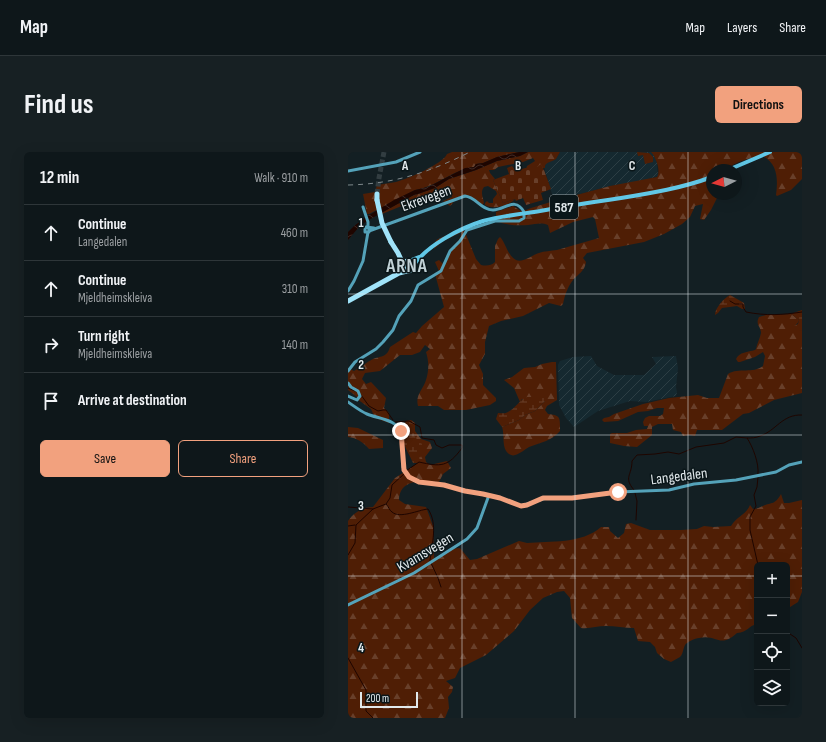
<!DOCTYPE html>
<html lang="en">
<head>
<meta charset="utf-8">
<style>
	:root { --surface:#0e171a; --page:#172023; --text:#f1f3f6; --muted:#9b9fa2; --line:#2e3639; --accent:#f2a17e }
	body { margin:0; font-family:"Sofia Sans Condensed",sans-serif; background:var(--page); color:var(--text) }
	.controls { position:absolute; right:12px; bottom:12px; display:grid; overflow:hidden; border-radius:6px; box-shadow:0 4px 16px #0002 }
	.controls button { width:36px; height:36px; display:grid; place-items:center; padding:0; border:0; border-bottom:1px solid var(--line); background:var(--surface); color:var(--text); font:20px sans-serif }
	.compass { position:absolute; left:358px; top:12px; width:36px; height:36px; border-radius:50%; background:var(--surface); box-shadow:0 4px 16px #0002; rotate:264deg }
	.scale { position:absolute; left:12px; bottom:10px; width:58px; box-sizing:border-box; padding-left:4px; border:2px solid #e2e9ec; border-top:0; font-size:11px; line-height:14px; white-space:nowrap; color:#e2e9ec; -webkit-text-stroke:3px #0a1619; paint-order:stroke }
	.stop { position:absolute; width:12px; height:12px; margin:-9px; border:3px solid #f2a17e; border-radius:50%; background:#fff }
	.stop.end { background:#f2a17e; border-color:#fff; box-shadow:0 1px 4px #0008 }
	.list { margin:0; padding:0; list-style:none }
	h2 { display:flex; justify-content:space-between; align-items:center; height:52px; margin:0; padding:0 16px; font-size:17px }
	h2 small { font-size:13px; font-weight:400; color:var(--muted) }
	.list li { display:grid; grid-template-columns:26px 1fr auto; gap:12px; align-items:center; box-sizing:border-box; height:56px; padding:0 16px; border-top:1px solid var(--line) }
	.list b { display:block; font-size:15px; white-space:nowrap }
	.list p { margin:0; font-size:13px; white-space:nowrap; color:var(--muted) }
	.list em { font-size:13px; font-style:normal; color:var(--muted) }
	.actions { display:flex; gap:8px; padding:12px 16px }
	.actions a { flex:1; padding:9px 0; border:1px solid var(--accent); border-radius:6px; text-align:center; font-size:14px; color:var(--accent) }
	.actions .main { background:var(--accent); color:#111 }
	.icon { flex:none; width:22px; height:22px; fill:none; stroke:currentColor; stroke-width:2; stroke-linecap:round; stroke-linejoin:round }
	.map { position:relative; flex:none; width:454px; height:566px; overflow:hidden; border-radius:6px }
	header { display:flex; align-items:center; gap:24px; box-sizing:border-box; height:56px; padding:0 20px; background:var(--surface); border-bottom:1px solid var(--line) }
	header strong { font-size:19px }
	nav { display:flex; gap:22px; margin-inline-start:auto; font-size:14px }
	.intro { display:flex; align-items:center; justify-content:space-between; box-sizing:border-box; height:96px; padding:0 24px }
	h1 { margin:0; font-size:28px }
	.button { padding:10px 18px; border-radius:6px; background:var(--accent); color:#111; font-size:14px; font-weight:700 }
	main { display:flex; gap:24px; padding:0 24px }
	aside { flex:1; background:var(--surface); border-radius:6px; box-shadow:0 4px 16px #0002 }
	.map>svg:first-child { display:block }
	.industrial { fill:url(#industrial-furrows) }
	.green { fill:#4f1e05 }
	.forest { fill:url(#forest-firs) }
	.wetland { fill:url(#wetland-marsh) }
	.cemetery { fill:url(#cemetery-stones) }
	.water { fill:url(#water-waves) }
	.lines { fill:none; stroke-linecap:round; stroke-linejoin:round }
	.stream { stroke:#1e0500; stroke-width:1 }
	.highway-tunnel { stroke:#323d41; stroke-width:5; stroke-dasharray:5 2.5; stroke-linecap:butt }
	.secondary { stroke:#54a2b9; stroke-width:3 }
	.primary { stroke:#61c7e6; stroke-width:4 }
	.highway { stroke:#a0e3f9; stroke-width:5 }
	.rail { stroke:#7f898c; stroke-width:1; stroke-dasharray:5 5; stroke-linecap:butt }
	.highway-bridge { stroke:#a0e3f9; stroke-width:5 }
	.route { stroke:#f2a17e; stroke-width:5 }
	.grid { fill:none; stroke:#e2e9ec; stroke-width:1; stroke-opacity:0.55 }
	.labels { text-anchor:middle; stroke-width:3; stroke-linejoin:round; paint-order:stroke }
	.shield { fill:#0a1619; stroke:#a1aaad; stroke-width:1 }
	.shield-label { font-size:14px; font-weight:bold; fill:#e2e9ec }
	.street-label { font-size:15px; fill:#e2e9ec; stroke:#0a1619 }
	.district-label { font-size:19px; font-weight:bold; letter-spacing:1px; fill:#c1d1d6; stroke:#0a1619 }
	.grid-label { font-size:13px; text-anchor:middle; font-weight:bold; fill:#e2e9ec; stroke:#0a1619; stroke-width:3; stroke-linejoin:round; paint-order:stroke }
</style>
</head>
<body>
<header>
<strong>Map</strong>
<nav><a>Map</a><a>Layers</a><a>Share</a></nav>
</header>
<div class="intro"><h1>Find us</h1><a class="button">Directions</a></div>
<main>
<aside>
<h2>12 min<small>Walk · 910 m</small></h2>
<ul class="list">
<li><svg class="icon" aria-label="ahead" viewBox="0 0 24 24"><path d="M12 20V5M6 11l6-6 6 6"/></svg><div><b>Continue</b><p>Langedalen</p></div><em>460 m</em></li>
<li><svg class="icon" aria-label="ahead" viewBox="0 0 24 24"><path d="M12 20V5M6 11l6-6 6 6"/></svg><div><b>Continue</b><p>Mjeldheimskleiva</p></div><em>310 m</em></li>
<li><svg class="icon" aria-label="right" viewBox="0 0 24 24"><path d="M7 20v-9h11M14 6l5 5-5 5"/></svg><div><b>Turn right</b><p>Mjeldheimskleiva</p></div><em>140 m</em></li>
<li><svg class="icon" aria-label="arrive" viewBox="0 0 24 24"><path d="M6 21V4h12l-3 4 3 4H6"/></svg><div><b>Arrive at destination</b></div></li>
</ul>
<div class="actions"><a class="main">Save</a><a>Share</a></div>
</aside>
<div class="map">
<svg width="454" height="566" viewBox="0 0 454 566">
	<defs>
		<pattern id="industrial-furrows" width="10" height="10" patternUnits="userSpaceOnUse"><rect width="10" height="10" fill="#152930"/><path d="M-1 1l2-2M0 10L10 0M9 11l2-2" fill="none" stroke="#2c3e44"/></pattern>
		<pattern id="forest-firs" width="22" height="20" patternUnits="userSpaceOnUse"><rect width="22" height="20" fill="#4f1e05"/><path d="M5 1l3.5 6h-7zM16 11l3.5 6h-7z" fill="#683f2a"/></pattern>
		<pattern id="wetland-marsh" width="20" height="14" patternUnits="userSpaceOnUse"><rect width="20" height="14" fill="#4f1e05"/><path d="M1 5h8M5 5V1M11 12h8M15 12V8" fill="none" stroke="#683f2a"/></pattern>
		<pattern id="cemetery-stones" width="16" height="16" patternUnits="userSpaceOnUse"><rect width="16" height="16" fill="#4f1e05"/><path d="M2 7V4a2 2 0 0 1 4 0v3zM10 15v-3a2 2 0 0 1 4 0v3z" fill="#683f2a"/></pattern>
		<pattern id="water-waves" width="16" height="10" patternUnits="userSpaceOnUse"><rect width="16" height="10" fill="#1e0500"/><path d="M0 5q4-4 8 0t8 0" fill="none" stroke="#3e2925"/></pattern>
	</defs>
	<rect width="100%" height="100%" fill="#131f23"/>
	<!-- industrial -->
	<path class="industrial" d="M212 0H303L307 3 309 11 310 24 287 31 262 34 206 49 196 15 199 11 208 7Z
		M243 204 249 214 266 223H296L308 212 304 205 328 204 330 216 328 235 329 240 328 244 298 250 282 249 250 259 226 275 218 266 211 253 210 213 212 209 225 205Z"/>
	<!-- green -->
	<path class="green" d="M289 0 301 1 305 5V10L297 12 295 3 290 4Z"/>
	<!-- forest -->
	<path class="forest" d="M104 0H171L149 5 135 11 128 12 126 15C104 18 88 35 67 38L21 62H19L15 42 27 40 29 33C35 32 42 31 48 30 59 27 95 12 99 2Z
		M180 0H212L208 7C204 10 196 10 197 16L178 17 179 14 187 9 185 6 175 10 150 15 146 18H141L142 21 147 27 145 28 155 51 167 47C161 54 145 58 137 53V51L139 49 141 51H145V47L149 42 148 39 140 34 136 35C132 40 135 45 136 51L134 53H132C126 45 119 39 109 46 106 48 105 52 102 54L95 49 104 45 102 35 76 46H69L61 51 34 62 33 61 64 44 87 36 101 27 128 18 149 9 172 4Z
		M303 0H454V27L443 38 429 44 428 43C430 28 430 12 415 4 405 5 385 10 379 18H364V42H371L363 58 356 68 352 67 355 52 347 54 342 65 334 72 316 82 296 90 239 101 235 106 238 110C237 119 230 122 225 128 219 136 217 143 215 152L213 154 201 151 175 164 153 169 141 174 137 190V202L131 213 135 222V233L148 246V249L142 253 118 258H96L90 254H70C67 243 75 238 78 228 81 219 81 209 78 200L82 197 77 193 72 200 64 203H52L32 219 17 221 14 227 18 232 23 230 38 246 36 256 41 261V271L27 266 23 257 9 247V245L0 238V216L6 219C13 215 19 210 25 207 32 204 39 206 42 195L65 180 68 181 74 174 96 155 87 122 91 119 87 110 91 108 95 112 102 98 111 88 114 80 95 89 86 97 88 88 115 76 117 80 128 107 133 113C138 114 143 114 147 110V94L150 87 152 85C158 91 159 103 168 108 175 111 184 103 191 101 196 99 203 99 209 98 223 94 237 90 251 86L247 67 245 65 225 70 202 81 200 73C193 70 188 72 180 73 170 74 157 73 148 69V60L165 54 173 59 178 58 183 56 206 49 262 34 309 25C313 19 308 5 303 0Z
		M443 162 451 168C450 173 445 173 444 179L454 178V241L426 248 401 261 395 262 374 278H349L347 284 342 283 335 284 333 280 325 278 324 272H310L304 275V283L289 295 276 294 262 291V282L264 281H279L288 278 299 277 300 274H296L295 270 297 266 301 264H312L315 262 316 256H309L300 259 290 260 270 269 256 270 254 268 256 266 261 265 266 262 295 252 321 246 350 243 359 246H371L380 222C391 215 405 222 415 214L417 204 415 200 407 205 392 210H390L388 207C391 200 400 200 407 198L408 197C409 192 412 186 413 181 413 174 407 173 411 165L418 163Z
		M204 210H208V212L209 248 199 254 197 258 200 262C213 263 212 266 212 279 205 288 192 291 181 295 177 297 172 302 167 303 165 304 163 303 161 302 153 296 157 283 154 275L171 268 177 263 187 259 197 249 174 247 172 250 166 236 156 228 164 225 176 216 187 215 194 212Z
		M0 275 10 276 35 288V296L21 297C15 290 9 286 0 285Z
		M67 279 73 287 82 290 84 296 77 305 78 310 82 313 99 309 103 316 95 322 91 330C75 329 52 326 51 348L57 352 78 355 85 374 86 406C94 403 103 396 112 396L122 408 129 407 171 389 179 391C202 389 234 392 253 375H261L262 379 270 386 276 381 278 372 283 371 302 378H333L349 377 356 374 365 375 383 374C389 364 398 363 402 353L405 357C410 357 411 355 415 354 424 350 427 353 433 342L436 351H441L454 348V440L450 450 439 457V413H409V472C400 474 400 480 389 481 371 497 370 482 351 486 347 486 339 490 337 493 335 497 335 502 332 505 329 507 326 508 323 510L316 507 309 501 307 495 302 490 290 489 286 476C277 476 267 474 258 474 249 474 242 477 233 476L224 466 222 446 216 439 209 440 195 446 182 458 166 479 138 503 112 516 107 526 98 529 105 535 104 540 100 545 101 556 97 566H3L0 565V369C5 361 15 355 25 355L47 326 70 311 67 285Z"/>
	<!-- wetland -->
	<path class="wetland" d="M382 143 396 151 397 157H394L389 154 374 156 370 161 367 163C367 156 376 146 382 143Z
		M454 158V178L448 180H444V175L450 172 451 168 443 162Z
		M179 245H199L197 249 187 259 177 263 171 268 154 275 148 267 150 261C154 261 157 262 160 260 168 256 171 248 179 245Z
		M63 268 67 271V285L74 292V302L70 311H65C59 297 48 283 58 269Z"/>
	<!-- cemetery -->
	<path class="cemetery" d="M193 12 196 18 203 37 193 41 195 48 178 53 175 46 168 49 167 47 155 51 145 28 161 22 159 16 164 14 168 19 177 16H188Z"/>
	<!-- water -->
	<path class="water" d="M171 0H180L172 4 149 9 128 18 101 27 87 36 64 44 19 69 11 75 0 88V80L6 74 18 65 46 48 67 38 80 35 117 16 126 15 128 12 135 11 149 5Z"/>
	<g class="lines">
		<!-- stream -->
		<path class="stream" d="M382 149 387 152H395V155L398 160C418 164 434 163 454 160
			M0 236 7 239
			M13 243 21 254 30 259 35 258H38L45 268
			M47 270 61 269 72 275 74 286 86 288 88 293 94 296 101 293H114V296C100 315 93 315 71 310L58 319
			M57 321 44 333 42 346 38 352C41 355 41 358 44 360 52 367 70 358 80 357 90 372 84 391 82 409
			M410 322C411 311 405 295 399 286 403 286 408 286 412 284 428 279 434 262 454 263
			M410 325 409 335 406 343 408 354 402 365V378L410 413
			M286 338C275 325 284 324 284 309L289 303 307 302 320 300 331 302 348 295 376 291 388 285 399 286
			M287 341 289 349 288 368
			M0 355 25 357
			M0 374 7 373
			M0 403 7 391 8 373 25 357 38 352
			M83 411 90 426 93 435
			M439 480 448 486 454 496
			M0 506 18 538V559L25 566"/>
		<!-- highway-tunnel -->
		<path class="highway-tunnel" d="M29 42 31 26 36 0"/>
		<!-- secondary -->
		<path class="secondary" d="M0 19 48 10 72 0
			M15 55 20 70V76
			M21 76V80H17V77L18 75 26 76
			M21 79 117 44C128 45 133 58 145 58 157 58 167 44 176 60
			M0 139 6 129 15 109 20 80
			M0 219 7 210 28 197 35 190 45 178 51 164 63 149 70 133 93 119 102 99 112 89 119 78 147 69H171L176 66V63
			M0 231 3 235 10 239 12 244 9 248 0 244
			M0 250C6 254 12 259 19 262 31 267 49 267 54 282L55 315 58 321 62 326 71 330 97 333 117 339 149 345 173 354 198 346H224L270 340 321 338 346 332 388 328 428 320 441 313 454 310
			M0 453 66 421 119 387 129 376 141 343"/>
		<!-- primary -->
		<path class="primary" d="M380 18 422 0
			M61 109 71 105
			M65 114C78 94 112 76 135 69 154 64 173 62 192 59 219 54 246 50 273 46 304 41 334 36 364 25"/>
		<!-- highway -->
		<path class="highway" d="M29 42V48
			M43 90 50 101 55 112
			M55 114a5 5 0 1 1 10 0a5 5 0 1 1-10 0Z
			M48 120 55 114
			M0 149 51 121 59 119"/>
		<!-- rail -->
		<path class="rail" d="M0 33C46 32 82 20 122 0"/>
		<!-- highway-bridge -->
		<path class="highway-bridge" d="M29 48 34 71 43 90"/>
	</g>
	<g class="lines">
		<!-- route -->
		<path class="route" d="M53 279 56 318 61 325 71 330 96 333 117 339 135 342 152 346 173 354 179 353 195 346H224L270 340"/>
	</g>
	<!-- grid -->
	<path class="grid" d="M114 0V566M227 0V566M340 0V566M0 142H454M0 283H454M0 424H409M439 424H454"/>
	<g class="labels">
		<!-- shield labels -->
		<rect class="shield" x="202" y="43" width="28" height="24" rx="3"/>
		<g class="shield-label">
			<text x="216" y="60">587</text>
		</g>
		<!-- street labels -->
		<g class="street-label">
			<text transform="translate(78 46) rotate(-20)" y="5">Ekrevegen</text>
			<text transform="translate(331 324) rotate(-7)" y="5">Langedalen</text>
			<text transform="translate(77 400) rotate(-31)" y="5">Kvamsvegen</text>
		</g>
		<!-- district labels -->
		<g class="district-label">
			<text x="59" y="120">ARNA</text>
		</g>
	</g>
	<g class="grid-label">
		<text x="57" y="18">A</text>
		<text x="170" y="18">B</text>
		<text x="284" y="18">C</text>
		<text x="13" y="75">1</text>
		<text x="13" y="217">2</text>
		<text x="13" y="358">3</text>
		<text x="13" y="500">4</text>
	</g>
</svg>
<div class="controls">
<button>+</button>
<button>−</button>
<button><svg class="icon" aria-label="locate" viewBox="0 0 24 24"><circle cx="12" cy="12" r="6"/><path d="M12 2v4M12 18v4M2 12h4M18 12h4"/></svg></button>
<button><svg class="icon" aria-label="layers" viewBox="0 0 24 24"><path d="M12 4l9 5-9 5-9-5zM3 14l9 5 9-5"/></svg></button>
</div>
<svg class="compass" viewBox="-18 -18 36 36"><path d="M0-13l5 13h-10z" fill="#e53935"/><path d="M0 13l5-13h-10z" fill="#9b9fa2"/></svg>
<div class="scale">200 m</div>
<div class="stop" style="left:270px;top:340px"></div>
<div class="stop end" style="left:53px;top:279px"></div>
</div>
</main>
</body>
</html>
